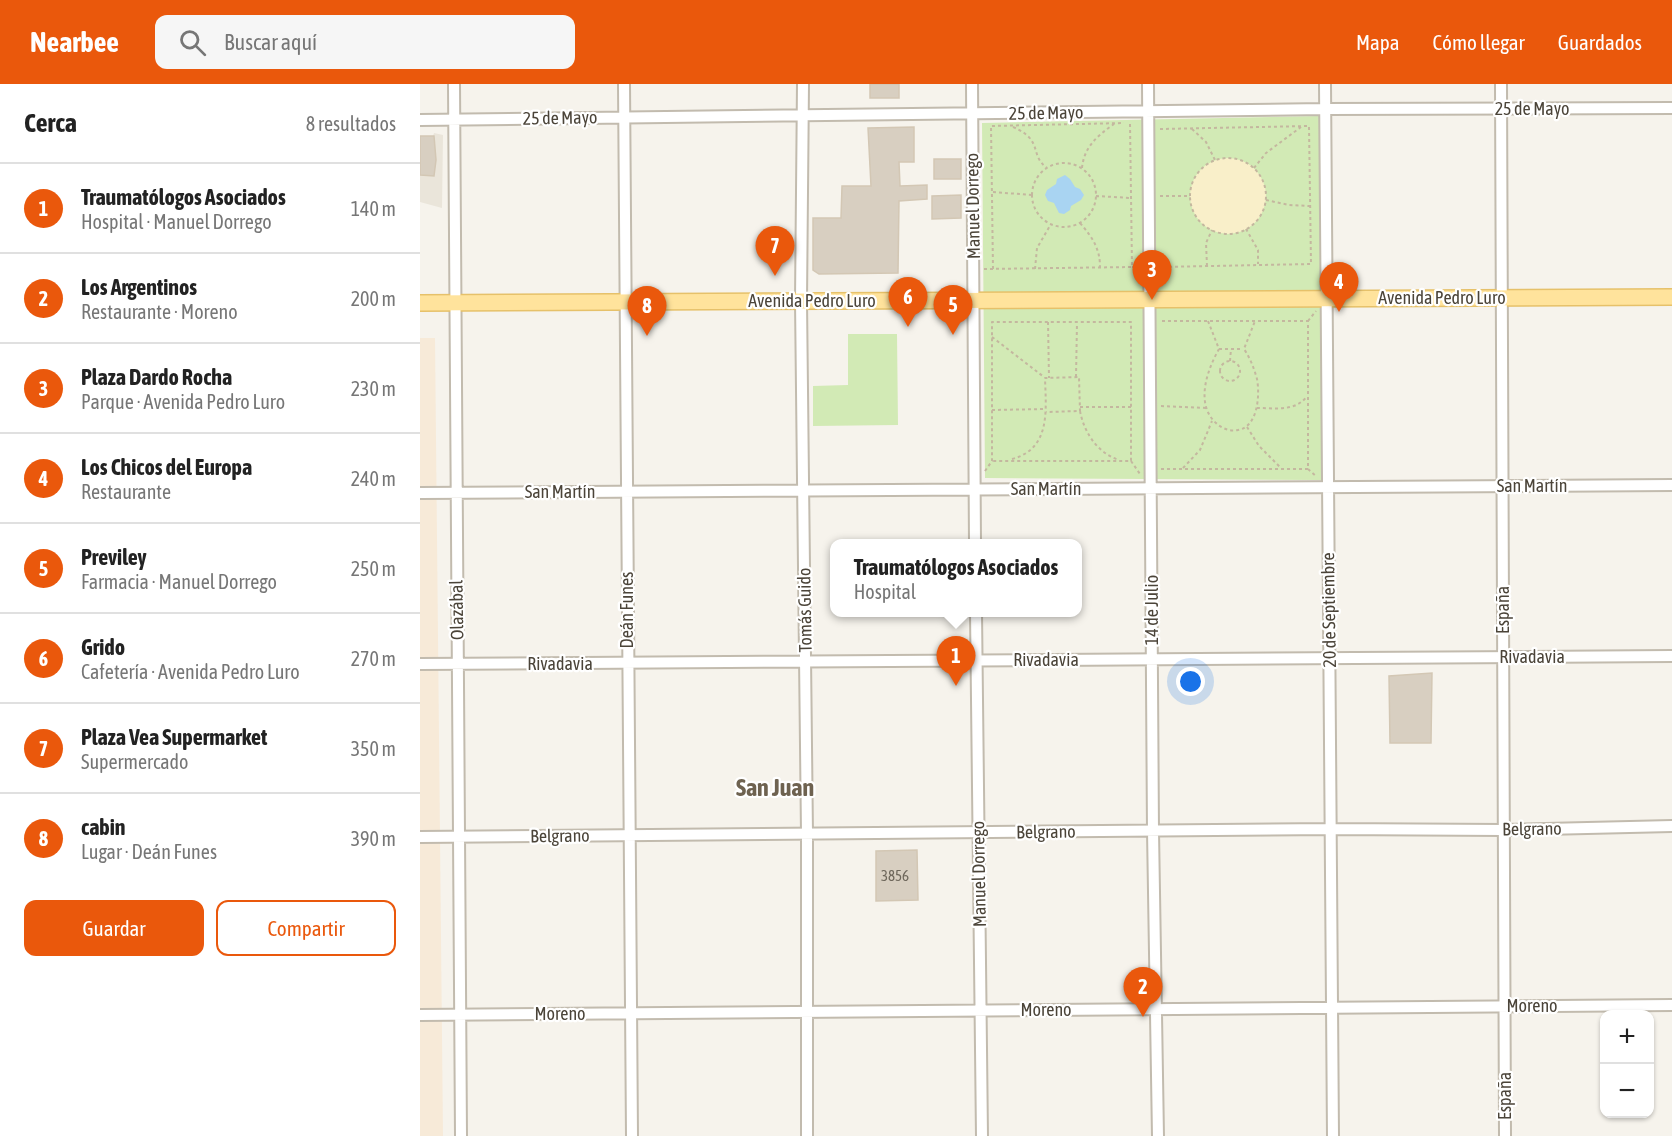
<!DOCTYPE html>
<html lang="es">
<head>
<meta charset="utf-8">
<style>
	:root { --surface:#fff; --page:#f6f6f6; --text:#222; --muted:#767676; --line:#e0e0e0; --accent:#ea580c }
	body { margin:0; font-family:"Asap Condensed",sans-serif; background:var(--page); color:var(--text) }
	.controls { position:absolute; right:18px; bottom:18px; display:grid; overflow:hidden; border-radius:12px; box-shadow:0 2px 4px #0004 }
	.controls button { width:54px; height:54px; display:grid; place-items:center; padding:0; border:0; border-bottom:2px solid var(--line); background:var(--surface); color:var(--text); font:30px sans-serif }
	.you { position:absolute; left:771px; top:598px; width:21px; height:21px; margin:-15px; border:4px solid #fff; border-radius:50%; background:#1a73e8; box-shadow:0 0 0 9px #1a73e833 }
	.badge { display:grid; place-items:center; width:39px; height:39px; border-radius:50%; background:var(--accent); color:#fff; font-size:20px; font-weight:700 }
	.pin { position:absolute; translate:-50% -50px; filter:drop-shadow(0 2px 3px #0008) }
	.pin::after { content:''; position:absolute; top:32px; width:21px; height:18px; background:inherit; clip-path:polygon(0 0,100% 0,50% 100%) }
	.popup { position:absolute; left:410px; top:455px; width:252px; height:78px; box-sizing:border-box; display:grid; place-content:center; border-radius:12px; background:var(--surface); filter:drop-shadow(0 2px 4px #0005); font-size:20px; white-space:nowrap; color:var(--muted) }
	.popup b { font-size:22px; color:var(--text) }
	.popup::after { content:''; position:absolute; left:50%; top:100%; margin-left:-12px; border:12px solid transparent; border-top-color:var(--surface) }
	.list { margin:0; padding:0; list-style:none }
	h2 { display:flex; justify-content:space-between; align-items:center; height:78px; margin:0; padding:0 24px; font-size:26px }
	h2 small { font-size:20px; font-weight:400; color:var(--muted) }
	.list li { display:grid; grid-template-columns:39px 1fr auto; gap:18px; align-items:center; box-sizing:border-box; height:90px; padding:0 24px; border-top:2px solid var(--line) }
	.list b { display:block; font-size:22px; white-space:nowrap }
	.list p { margin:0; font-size:20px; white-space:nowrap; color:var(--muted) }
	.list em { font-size:20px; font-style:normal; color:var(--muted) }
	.actions { display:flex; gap:12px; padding:18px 24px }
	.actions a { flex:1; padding:14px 0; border:2px solid var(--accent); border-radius:12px; text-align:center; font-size:21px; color:var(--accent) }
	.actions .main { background:var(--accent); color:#fff }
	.icon { flex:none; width:33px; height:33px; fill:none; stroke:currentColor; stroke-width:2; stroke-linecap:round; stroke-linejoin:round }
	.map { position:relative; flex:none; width:1252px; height:1052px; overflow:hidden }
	header { display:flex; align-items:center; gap:36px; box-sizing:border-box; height:84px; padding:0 30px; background:var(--accent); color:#fff }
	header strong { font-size:28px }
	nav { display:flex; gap:33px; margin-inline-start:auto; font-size:21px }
	.search { width:420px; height:54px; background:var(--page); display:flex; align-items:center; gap:15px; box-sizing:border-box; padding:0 21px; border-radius:12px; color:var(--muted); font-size:22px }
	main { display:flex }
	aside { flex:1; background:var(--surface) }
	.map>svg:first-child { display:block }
	.residential { fill:#eae5da }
	.commercial { fill:#f7ead8 }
	.green { fill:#d2eab5 }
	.sand { fill:#f9efc9 }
	.water { fill:#a9d4f2 }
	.building { fill:#d8cfc1; stroke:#d3c7b4; stroke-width:1.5 }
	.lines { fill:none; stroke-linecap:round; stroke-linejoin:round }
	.minor-casing { stroke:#c2bbae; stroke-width:14 }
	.primary-casing { stroke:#e6c16a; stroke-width:18 }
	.path { stroke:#c4b79f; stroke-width:2; stroke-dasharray:3 3; stroke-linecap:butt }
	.minor { stroke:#fff; stroke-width:10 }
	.primary { stroke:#ffe39c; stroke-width:15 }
	.labels { text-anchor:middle; stroke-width:4.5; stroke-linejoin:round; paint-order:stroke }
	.number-label { font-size:15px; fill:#6e675b }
	.street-label { font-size:18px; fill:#4b4439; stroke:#fff }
	.district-label { font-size:24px; font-weight:bold; fill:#6e6250; stroke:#fff }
</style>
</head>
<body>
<header>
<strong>Nearbee</strong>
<div class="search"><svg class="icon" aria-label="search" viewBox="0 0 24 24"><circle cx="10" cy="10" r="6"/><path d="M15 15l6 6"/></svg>Buscar aquí</div>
<nav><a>Mapa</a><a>Cómo llegar</a><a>Guardados</a></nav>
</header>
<main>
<aside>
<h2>Cerca<small>8 resultados</small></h2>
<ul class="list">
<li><span class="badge">1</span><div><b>Traumatólogos Asociados</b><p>Hospital · Manuel Dorrego</p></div><em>140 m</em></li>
<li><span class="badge">2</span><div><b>Los Argentinos</b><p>Restaurante · Moreno</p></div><em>200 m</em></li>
<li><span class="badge">3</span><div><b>Plaza Dardo Rocha</b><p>Parque · Avenida Pedro Luro</p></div><em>230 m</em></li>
<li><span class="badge">4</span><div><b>Los Chicos del Europa</b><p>Restaurante</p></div><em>240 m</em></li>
<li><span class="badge">5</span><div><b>Previley</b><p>Farmacia · Manuel Dorrego</p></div><em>250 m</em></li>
<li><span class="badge">6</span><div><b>Grido</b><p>Cafetería · Avenida Pedro Luro</p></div><em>270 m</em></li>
<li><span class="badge">7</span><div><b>Plaza Vea Supermarket</b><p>Supermercado</p></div><em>350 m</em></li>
<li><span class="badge">8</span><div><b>cabin</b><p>Lugar · Deán Funes</p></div><em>390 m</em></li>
</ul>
<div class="actions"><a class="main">Guardar</a><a>Compartir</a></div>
</aside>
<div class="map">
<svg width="1252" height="1052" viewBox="0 0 1252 1052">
	<rect width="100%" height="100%" fill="#f6f3ec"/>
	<!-- residential -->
	<path class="residential" d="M14 49 23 51 22 124 0 118V52H13Z"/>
	<!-- commercial -->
	<path class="commercial" d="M0 254H15L23 1052H0Z"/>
	<!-- green -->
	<path class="green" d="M899 32 902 396 565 394 562 39Z
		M428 250H477L478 341 393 342V302L428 301Z"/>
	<!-- sand -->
	<path class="sand" d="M770 112a38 38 0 1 1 76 0a38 38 0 1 1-76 0Z"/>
	<!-- water -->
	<path class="water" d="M645 91 650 95 655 103 660 105 664 111 661 116 651 122 650 126 644 130 639 129 634 119 628 117 625 111 627 106 636 100 637 95Z"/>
	<!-- building -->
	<path class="building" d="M450 0H479V14H450Z
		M494 43V78H479L480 102 507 101V115L479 117 478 189 399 190 393 186V134H421L422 102H451L448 44Z
		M0 52H14L16 76 14 92 0 91Z
		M514 75H541V95H514Z
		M541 111V134L512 135V112Z
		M1012 589 1011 659H970L969 592Z
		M497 766 498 816 456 817V767Z"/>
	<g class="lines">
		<defs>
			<path id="minor" d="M34 0 41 1052
				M204 0 212 1052
				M383 0 381 217 387 750V1052
				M552 0 555 460
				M728 0 733 747 738 1052
				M905 0 913 1052
				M1081 0 1085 1052
				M0 36 905 25 1252 24
				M0 409 1252 401
				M556 528 562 1052
				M0 580 1252 572
				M0 753 911 745 1083 746 1252 742
				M0 931 1252 921"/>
			<path id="primary" d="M0 219 1252 213"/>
		</defs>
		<!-- minor casing -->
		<use href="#minor" class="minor-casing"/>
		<!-- primary casing -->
		<use href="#primary" class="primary-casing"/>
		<!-- path -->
		<path class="path" d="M593 43C624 56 609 71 627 84
			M740 45 889 42 891 180 741 183
			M772 45 786 58 795 76
			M770 112a38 38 0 1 1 76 0a38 38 0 1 1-76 0Z
			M612 111a32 32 0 1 1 64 0a32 32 0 1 1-64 0Z
			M662 84C664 63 677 52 694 40
			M834 84 846 69 881 43
			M573 108 612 111
			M676 112 711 114
			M740 112H770
			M846 116 869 121 890 122
			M660 139C672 153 680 164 680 183
			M826 145 838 166V180
			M787 182 786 159 792 146
			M712 183H720
			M564 185 712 183 710 39
			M573 185 571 42 704 39
			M615 185 617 164 631 140
			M788 237 799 265C787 286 775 320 796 339 801 344 810 348 818 346 838 343 840 311 837 295 834 284 830 274 824 265L835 237
			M888 237 896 227
			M628 238 629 294
			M572 253 624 293
			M799 265H823
			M810 277 811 265
			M800 287a10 10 0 1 1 20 0a10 10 0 1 1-20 0Z
			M656 293 657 239
			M741 322 786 324
			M660 323H711
			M837 324C854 324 876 328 887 312
			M572 326 626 325
			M660 327C664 348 677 369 699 376
			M827 343 839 362 861 384
			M592 375C631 365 626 326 625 294L659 293 660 327 626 328
			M711 377 720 390
			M763 384 780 366 792 337
			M741 385H888V237H741V239
			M888 385 897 393
			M565 387 572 377V238H711V377H572"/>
		<!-- minor -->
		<use href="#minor" class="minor"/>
		<!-- primary -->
		<use href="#primary" class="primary"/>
	</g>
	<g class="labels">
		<!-- number labels -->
		<g class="number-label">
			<text x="475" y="797">3856</text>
		</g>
		<!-- street labels -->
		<g class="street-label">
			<text x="1112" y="31">25 de Mayo</text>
			<text transform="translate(626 29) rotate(-1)" y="6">25 de Mayo</text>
			<text transform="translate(140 34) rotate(-1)" y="6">25 de Mayo</text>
			<text transform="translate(553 122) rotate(-91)" y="6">Manuel Dorrego</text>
			<text x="1022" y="220">Avenida Pedro Luro</text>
			<text x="392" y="223">Avenida Pedro Luro</text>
			<text x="1112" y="408">San Martín</text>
			<text x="626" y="411">San Martín</text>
			<text x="140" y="414">San Martín</text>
			<text transform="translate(37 526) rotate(-91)" y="6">Olazábal</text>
			<text transform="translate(207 526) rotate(-90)" y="6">Deán Funes</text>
			<text transform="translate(385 526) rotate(-91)" y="6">Tomás Guido</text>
			<text transform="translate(732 526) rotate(-90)" y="6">14 de Julio</text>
			<text transform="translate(909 526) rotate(-91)" y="6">20 de Septiembre</text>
			<text transform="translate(1083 526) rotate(-90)" y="6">España</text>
			<text x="1112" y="579">Rivadavia</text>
			<text x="626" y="582">Rivadavia</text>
			<text x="140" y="586">Rivadavia</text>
			<text transform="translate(1112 745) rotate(-1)" y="6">Belgrano</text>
			<text transform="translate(626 748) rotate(-1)" y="6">Belgrano</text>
			<text transform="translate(140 752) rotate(-1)" y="6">Belgrano</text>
			<text transform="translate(559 790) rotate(-91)" y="6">Manuel Dorrego</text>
			<text x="1112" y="928">Moreno</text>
			<text x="626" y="932">Moreno</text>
			<text x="140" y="936">Moreno</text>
			<text transform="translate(1085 1012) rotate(-90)" y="6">España</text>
		</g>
		<!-- district labels -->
		<g class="district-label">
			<text x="355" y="712">San Juan</text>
		</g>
	</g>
</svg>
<div class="controls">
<button>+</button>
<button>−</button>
</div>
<div class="you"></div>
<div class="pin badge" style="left:536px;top:602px">1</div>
<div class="popup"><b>Traumatólogos Asociados</b>Hospital</div>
<div class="pin badge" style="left:723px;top:933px">2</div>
<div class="pin badge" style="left:732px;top:216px">3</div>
<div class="pin badge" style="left:919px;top:228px">4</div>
<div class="pin badge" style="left:533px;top:251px">5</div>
<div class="pin badge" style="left:488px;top:243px">6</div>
<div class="pin badge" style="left:355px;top:192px">7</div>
<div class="pin badge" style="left:227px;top:252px">8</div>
</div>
</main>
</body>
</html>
